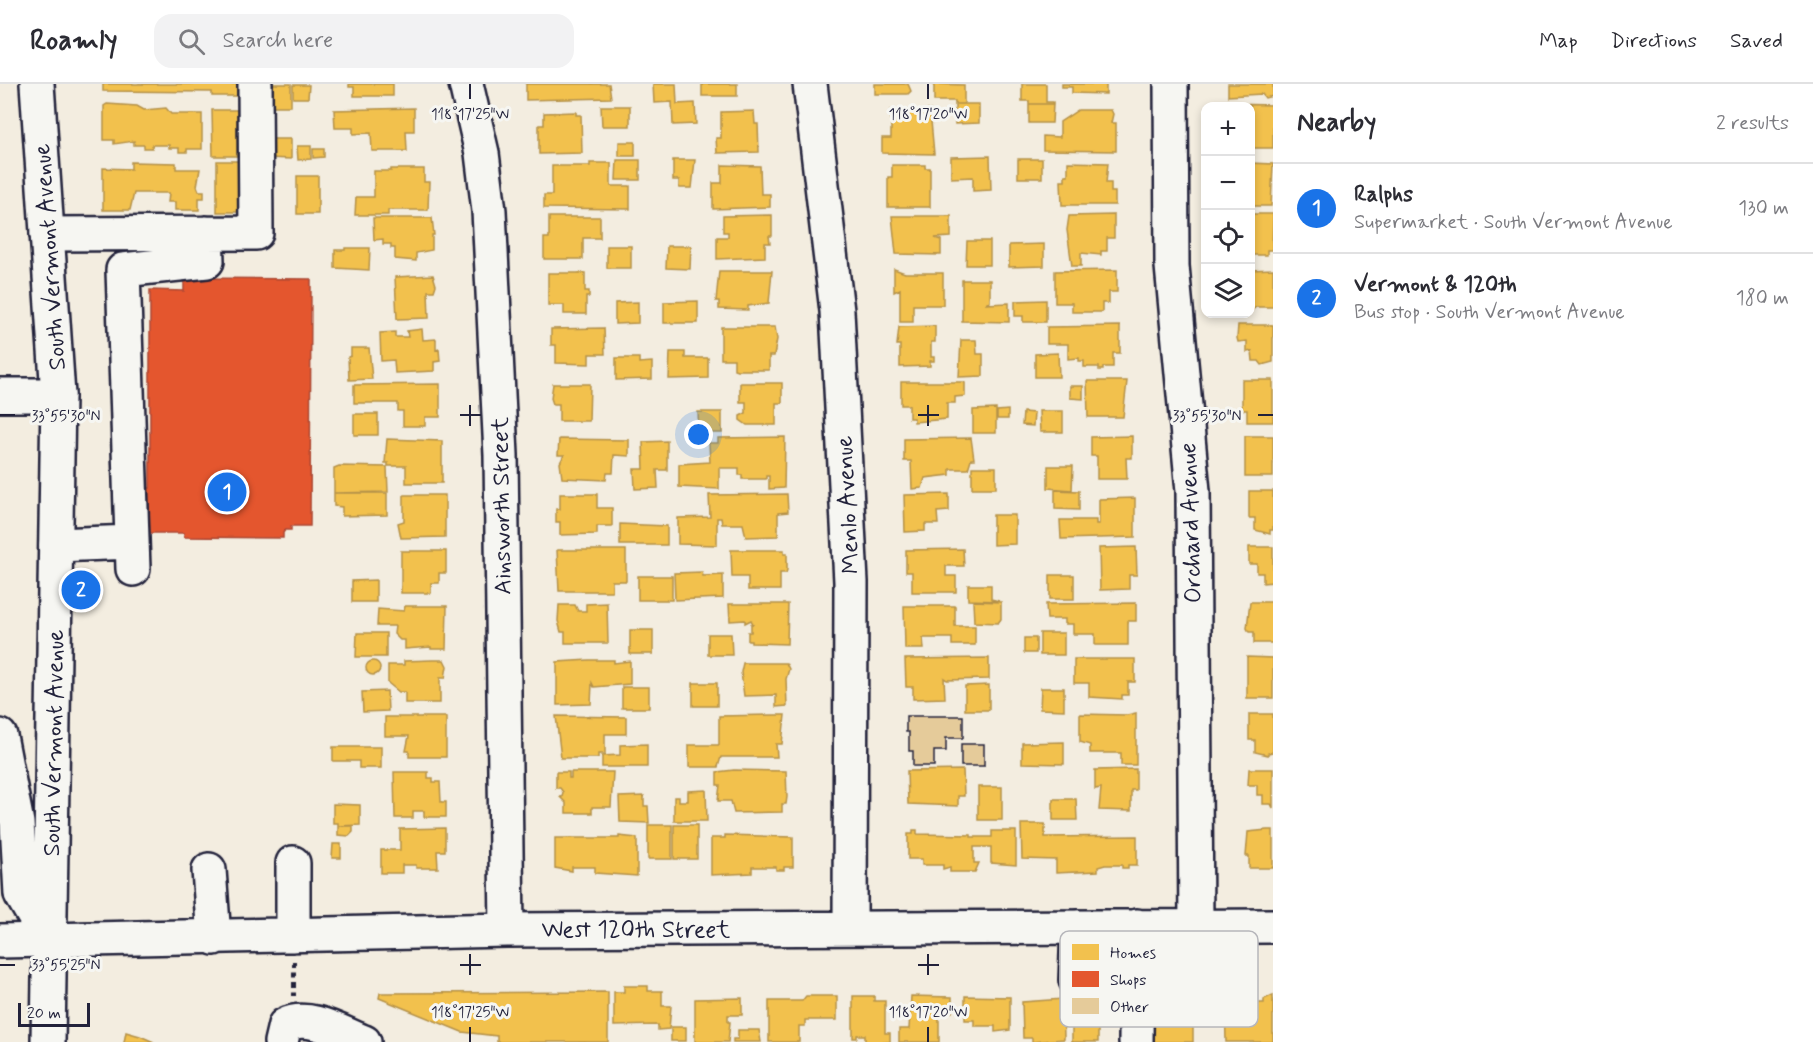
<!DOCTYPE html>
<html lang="en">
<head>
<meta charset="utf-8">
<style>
	:root { --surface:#fff; --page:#f2f2f3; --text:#2b2b33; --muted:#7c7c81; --line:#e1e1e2; --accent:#1a73e8 }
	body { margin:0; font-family:Mynerve,sans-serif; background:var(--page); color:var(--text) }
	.controls { position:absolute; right:18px; top:18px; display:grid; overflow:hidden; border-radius:12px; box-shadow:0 3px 9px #0003 }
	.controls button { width:54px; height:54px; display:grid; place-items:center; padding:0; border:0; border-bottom:2px solid var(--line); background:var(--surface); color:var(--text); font:30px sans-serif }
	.scale { position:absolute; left:18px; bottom:15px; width:72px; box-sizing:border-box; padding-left:6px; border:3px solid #22223b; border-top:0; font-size:16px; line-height:21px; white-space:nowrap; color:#22223b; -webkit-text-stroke:4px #f6f6f2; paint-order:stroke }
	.you { position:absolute; left:699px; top:351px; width:21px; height:21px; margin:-15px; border:4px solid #fff; border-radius:50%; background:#1a73e8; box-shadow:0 0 0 9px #1a73e833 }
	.badge { display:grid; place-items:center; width:39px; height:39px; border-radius:50%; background:var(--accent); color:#fff; font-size:20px; font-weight:700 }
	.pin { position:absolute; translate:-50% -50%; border:3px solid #fff; box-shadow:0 2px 6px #0006 }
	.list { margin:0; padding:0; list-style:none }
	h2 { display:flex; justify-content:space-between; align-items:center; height:78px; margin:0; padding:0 24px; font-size:26px }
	h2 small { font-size:20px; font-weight:400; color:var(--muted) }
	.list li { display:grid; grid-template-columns:39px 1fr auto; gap:18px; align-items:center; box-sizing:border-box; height:90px; padding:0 24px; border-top:2px solid var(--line) }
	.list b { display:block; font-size:22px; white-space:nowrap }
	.list p { margin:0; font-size:20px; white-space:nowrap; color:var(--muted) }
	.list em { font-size:20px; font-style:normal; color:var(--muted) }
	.icon { flex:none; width:33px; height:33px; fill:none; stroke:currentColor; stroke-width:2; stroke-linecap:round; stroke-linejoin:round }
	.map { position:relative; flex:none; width:1273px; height:958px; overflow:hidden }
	header { display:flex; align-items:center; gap:36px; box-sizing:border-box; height:84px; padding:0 30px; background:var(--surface); border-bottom:2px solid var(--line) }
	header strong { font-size:28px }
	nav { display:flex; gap:33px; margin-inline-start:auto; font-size:21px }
	.search { width:420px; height:54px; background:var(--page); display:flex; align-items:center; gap:15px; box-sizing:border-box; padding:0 21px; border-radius:18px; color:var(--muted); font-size:22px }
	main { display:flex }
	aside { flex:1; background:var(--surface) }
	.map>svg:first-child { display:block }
	.homes { fill:#f2c14e; stroke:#b49148; stroke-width:1.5 }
	.shops { fill:#e4572e; stroke:#aa4732; stroke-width:1.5 }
	.building { fill:#e5cb9a; stroke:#22223b; stroke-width:1.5 }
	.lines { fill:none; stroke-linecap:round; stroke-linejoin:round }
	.minor-casing { stroke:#22223b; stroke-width:38 }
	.major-casing { stroke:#22223b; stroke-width:38 }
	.path { stroke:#22223b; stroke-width:4; stroke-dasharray:6 4.5; stroke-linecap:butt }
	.minor { stroke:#f6f6f2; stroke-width:33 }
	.major { stroke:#f6f6f2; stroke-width:33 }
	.ticks { fill:none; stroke:#22223b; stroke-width:2 }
	.labels { text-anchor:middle; stroke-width:6; stroke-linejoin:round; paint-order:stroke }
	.street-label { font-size:24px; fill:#22223b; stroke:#f6f6f2 }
	.key { fill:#f6f6f2; stroke:#b6b6bb; stroke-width:1.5 }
	.key-label { font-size:16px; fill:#22223b }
	.ticks-label { font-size:15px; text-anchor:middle; fill:#22223b; stroke:#f6f6f2; stroke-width:6; stroke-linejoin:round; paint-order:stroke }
</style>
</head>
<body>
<header>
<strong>Roamly</strong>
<div class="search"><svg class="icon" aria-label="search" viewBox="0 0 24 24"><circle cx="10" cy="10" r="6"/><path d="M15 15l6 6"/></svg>Search here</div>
<nav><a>Map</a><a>Directions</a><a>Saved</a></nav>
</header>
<main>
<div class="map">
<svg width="1273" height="958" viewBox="0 0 1273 958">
	<rect width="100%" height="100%" fill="#f3ede0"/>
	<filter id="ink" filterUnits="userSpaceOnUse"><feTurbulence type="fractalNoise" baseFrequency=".0167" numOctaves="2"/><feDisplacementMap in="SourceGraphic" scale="12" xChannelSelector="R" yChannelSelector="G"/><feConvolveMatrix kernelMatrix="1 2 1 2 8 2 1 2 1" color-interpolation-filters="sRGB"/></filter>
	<g filter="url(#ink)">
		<!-- homes -->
		<path class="homes" d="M103 0H237V12H212V8L103 7Z
			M268 0H291V22H268Z
			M349 0H393V12H354V3H349Z
			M526 0H609L611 14 526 16Z
			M653 0H676L677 20 695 19 696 40 673 41 672 18 654 19Z
			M702 0H737V12H702Z
			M875 0H908L911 7 908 10H875Z
			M934 0 964 1V20H955V17H934Z
			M1022 0H1046V18H1053V20H1029V17H1022Z
			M1062 0H1106V10L1072 9V3H1062Z
			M1228 0H1273V12L1265 14 1262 10 1228 12Z
			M293 1H309L308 14H293Z
			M107 20 137 22 144 26 166 24 171 30H202V65H187V68H179V64H169V61H152V64H144V61H134V57L114 60V56H104V22Z
			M955 20H979V39L955 40Z
			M1029 20H1053L1052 39H1029Z
			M1227 20 1273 21V64H1250V22H1227Z
			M601 22H630V42H602Z
			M414 24V47H406L407 67H372L371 49 353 50V44H335L334 26Z
			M212 26H237V72H213Z
			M891 26H930L934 70 882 69V54H891Z
			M1078 26H1111L1113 30 1111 39H1116V67L1043 66V52L1060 53V38Z
			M754 27 755 40H758L759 68 717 69 716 54H721V28Z
			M576 28V31H581L582 69 539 70V41H544V29Z
			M268 55H291V75L267 74Z
			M619 58H635V72H619Z
			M297 62H311V75L298 76Z
			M313 65H324V73L313 74Z
			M990 72 991 106 973 107V93L951 94V73Z
			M1018 75H1042V94H1018Z
			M617 76H640V96H616Z
			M673 76H695L692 104H679V96H673Z
			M217 77H238L239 128H217Z
			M131 78 176 79V85H200L197 102 199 107H204V114H199V126H175V118H168L169 109H134L130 126H103V84L131 85Z
			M1068 78 1108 79 1106 99H1111V108H1115V121H1062L1061 97H1065V91H1068Z
			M590 79H611V102H630V125L544 124V111H552V82H590Z
			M1250 79 1273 80 1271 122H1250Z
			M722 81 760 82 761 110H770V123L713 125V99H722Z
			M892 81H925V84H930V123H888V93H892Z
			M391 85H424V98H429L428 126H388V131H355L356 113H374V87H391Z
			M297 92H318V130H297Z
			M1250 130H1273L1272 166H1267V171H1250Z
			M772 131V152H769L770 159H765V173L717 175V153H728V148H723V132Z
			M1114 131V154H1107V167H1101V171L1081 169V182H1072L1067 146 1069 132Z
			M892 132H951V153L935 154 941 156V171L896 170Z
			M549 133H600V154H583V175H544V154H549Z
			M373 134H432L434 151H432V166L416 169V177L395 175V164H391V160H383V155L374 156Z
			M967 157H990V181H966Z
			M1044 160V182L1009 183V161Z
			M607 162H631V184H607Z
			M667 162H691L690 185 666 184Z
			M345 164H370L369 186 335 184V166H345Z
			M894 185 905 189H943V221H913V238H900V205L894 208Z
			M1273 185V223H1256L1250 228V186Z
			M1117 186V208H1109V219H1102V228H1072V219H1055V187Z
			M719 187H772L769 219 748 222V226L719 225V217H716Z
			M548 189H585V207H589V213H586V230H564V221H548Z
			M433 191 436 201 434 207H428L429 234 397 235 395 193Z
			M962 196H990V218L985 220 1009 219V238L962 237Z
			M1046 216V238H1023V232H1015V217Z
			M698 217V239H664V218Z
			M638 218V239L615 240V219Z
			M1238 241H1273V278L1262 281 1259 277H1253L1252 267 1247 268V257L1238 258 1237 254Z
			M935 242V258H931V273H934V277H930V282L900 283V261H897L899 243Z
			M1120 242V269H1113V283H1103V286H1099V283H1084V277H1079V274L1068 275V260H1047V243Z
			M721 243H775L777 255 774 272H769V286H737L734 285V275H721Z
			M604 244 605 270H589V280L556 279V261H551V245Z
			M422 245 423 256 436 255V266L439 265 440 277 434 278V287L395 289 394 276 381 277 380 249 395 248V253H408L407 247Z
			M961 256H976L977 270H983V292L959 293Z
			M351 264H369L372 295 349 296 348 273 351 272Z
			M670 268H685V274H708V294L669 295Z
			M1058 269 1059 293H1035V270Z
			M616 274H639V279L652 278V295L616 296Z
			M1242 296H1273V338H1247V326H1242Z
			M1087 297H1127L1123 333H1088Z
			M901 298H963L965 299V312L955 313V319H947V335L914 338V334H909V321H901Z
			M740 299H782V319H776V341H747L740 336V332L746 329V318H740Z
			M440 300V333H425V342H403V327H398V319H354V301Z
			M553 300H590L589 337H559V320H553L551 314Z
			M1070 302H1083V315L1070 314Z
			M996 325V349H973V326Z
			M1008 326V335H997V327Z
			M1039 327H1063V348H1040Z
			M698 328H722V349H699Z
			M1023 328 1034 329 1033 342 1022 341Z
			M354 330H378V351H354Z
			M1132 352V374H1126L1127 395H1097V372H1091V353Z
			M1245 352H1273V393H1245Z
			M785 353 784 404 769 405V392H766V395H742V391H739V384H719V405L679 403V380L710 378 709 359H718V354Z
			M971 354 974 375H971L968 385H950V391L925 394 922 404 912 405 911 377H904V355Z
			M387 355 442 357V399H406V382H388V379H385Z
			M559 355 629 356V372L614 371 613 389H607L606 396 562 394 560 379 564 371H558Z
			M667 357V386H657L658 404 635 405 634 385H644L643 358Z
			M339 382 387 383 388 408 334 409V384Z
			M1048 382H1073L1072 406 1048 404Z
			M972 383H996V404H972Z
			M1055 406 1079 407V426L1055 425Z
			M1249 407H1273V446H1270V450L1255 446V434H1249Z
			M334 409H387V431L342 432V423L334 422Z
			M560 410H597V424H612V442H597V450L560 451V438H556V425H560Z
			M787 410 788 428 778 429V452L746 453 743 440H722L721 434H717V461L678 460V434L710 433 709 411Z
			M949 410V427L937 428 938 440H925V447L905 448 904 411Z
			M404 411H445V453L401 454 398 439 404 437Z
			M1135 414V453L1061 455 1060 436H1096V440H1099V415Z
			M993 431H1015V460L993 461Z
			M620 440 667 442V461H620Z
			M1136 463 1137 491H1129V505L1100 506 1099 464Z
			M1249 463H1273V498L1263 499V489H1257V480H1249Z
			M963 465 964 482H946V492H956V508H912V488H906V466Z
			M557 466H626V497H612V507H559Z
			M731 466H784V470H787V486L786 489H780V506H748V493H732Z
			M401 467H446V489H439V499H431V509H401Z
			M702 488 703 492 723 491V514L675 516 674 489Z
			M1050 491H1074V515H1050Z
			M638 492H672V516H638Z
			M376 496V518H352V497Z
			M968 501H991V515L999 517 968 516Z
			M973 517 1001 518V535L998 539 974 538Z
			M1250 518H1273V559H1254V548H1249L1247 544Z
			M607 519 608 559H565V548H561L558 537 559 521H575L578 527H586V520Z
			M1136 519V537H1128V561H1095V550H1073V540H1065V535H1047L1046 520Z
			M729 520H788L787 560 751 559V557H748V548H751V540H753L751 536 745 539V536L730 537Z
			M405 522H447L446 565H431V563L405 565V556H400L394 550 395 542H377L378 525 404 527Z
			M904 522H955V542H975V561H952V554H923L924 565H905Z
			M630 546H653V570H630Z
			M357 549H386V573H356Z
			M1040 549H1064V571H1040Z
			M708 550H731L732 571H708Z
			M1024 554H1036V569H1024Z
			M1247 573 1273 574V614H1247Z
			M989 574V595L947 596 944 594 945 614 913 615V603H906L905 575Z
			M1074 575H1135V598H1128V611H1122V615L1089 613V599H1074Z
			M432 576H444L447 582 445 594H440V619H405V608H399L388 599V581H404V577Z
			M589 576H614V579L630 577V600L594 603 592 599 591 620 557 621V578Z
			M366 584a7 7 0 1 1 14 0a7 7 0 1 1-14 0Z
			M743 579H786L789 585 786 595 787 622 776 623V611L744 612 741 588Z
			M693 599H717V622H693Z
			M989 601V626H965V602Z
			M622 603H649V624H622Z
			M1041 604H1064V626L1040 625Z
			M387 607 388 627 363 628 362 608Z
			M1136 629V681H1121V669H1090V661L1080 658V630L1127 631Z
			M1249 630H1273V668L1268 669V671L1255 668V656H1249Z
			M775 631H785L782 660H776L777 673H721L718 683H689V661H719V632Z
			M556 632 626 633V650H605V670H598V674H561Z
			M385 633H446V673H409V667H406L409 652H385Z
			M1064 658V680L1022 679V659Z
			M647 660V683H602V672L620 671V661Z
			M333 663H381V684H359V677H333Z
			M1136 685V706H1131V727L1099 726 1101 704 1095 705V686Z
			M1249 685H1273V724L1271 720H1263V711H1257V701H1248Z
			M734 686 786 687 787 713 786 720H782V728L734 729 731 717H718L720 701H717V688Z
			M963 686 964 712H958V722L908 720 907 687Z
			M394 688H428V694H433V698H440L441 718H446V733H424V727H413V734H395Z
			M556 688H569V694H571V688H613L611 723H592V729H566V719L560 713H562L563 708 560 704H556Z
			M978 703H1002V736H978Z
			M706 706 707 737H674V713H679V717H688V707Z
			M644 712V722H648L649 739 620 738 619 713Z
			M1053 715H1076L1077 736H1053Z
			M333 720 360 721V741L338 742V739H333Z
			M1021 740H1045V753L1137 752V781H1128V784H1122V781H1105L1098 783V787L1056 789V776L1022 775Z
			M648 741H672V775H648Z
			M674 741H697V775H674Z
			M338 742H353V748L349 752 338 751Z
			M445 744V767H437L438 784H416V781H402V789H381V766H400V745Z
			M913 746H917V750L971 751V753H992V747H1016V781L991 779V763H974V779H979L975 788H950V783L943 785V781H922V775H908V750H913Z
			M1267 746H1273V784H1249V772H1246L1248 748Z
			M725 751 793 753V783H784V786H776V783H752V789L711 791V754H725Z
			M619 752 637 754V792L595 789V783H572V787L555 784V754H619Z
			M333 760H341V774H332Z
			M624 902H648V907H662V922H671L669 945 658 946V941L614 942V908H624Z
			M608 908V958H497V952L462 948 379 914 380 909Z
			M1153 910 1181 911V922H1193V958H1152Z
			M1236 911H1248L1252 919H1264V915L1273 911V958H1226L1225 915H1236Z
			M806 912H837V936H805V942H799V958H769V917H802Z
			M853 912H874V917H885V949H890V958H865V951H857V954H853Z
			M911 912 952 913V928H939V958H899V945H909Z
			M965 912 1010 913V946L995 948V942H974V936H965Z
			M1077 912H1119L1135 941 1098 942V958H1072V932H1075Z
			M742 914V931H728V938H730L728 958H695V915Z
			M1063 915 1064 955 1032 958V954H1023L1022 918Z
			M671 943H686V957H671Z
			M738 946H759L761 958H733V955H738Z
			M126 948 140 952 154 958H124Z"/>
		<!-- shops -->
		<path class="shops" d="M184 194 311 195 310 442H291V446H285L283 449V454L184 453V449H140L145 404H150V206L184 207Z"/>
		<!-- building -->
		<path class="building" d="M906 632H963V654H946V667H934V682H913V667H909V648H906Z
			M961 660H984V682H961Z"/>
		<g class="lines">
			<defs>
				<path id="minor" d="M466 0 482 69 489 127 501 371 507 846
					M810 0 837 227 851 498 850 843
					M1171 0 1172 182 1193 407 1196 842
					M47 150 256 149 255 0
					M0 311H58
					M56 461 132 458
					M133 485 123 186 207 177 206 149
					M293 779V851
					M209 786 214 854
					M1078 843 1076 896 1081 902 1137 903
					M0 857 507 846 1273 842
					M281 958 285 941C309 929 341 949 364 958
					M1136 958 1137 842"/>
				<path id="major" d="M37 0 58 311 48 958
					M0 652 17 739 21 810 48 856"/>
			</defs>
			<!-- minor casing -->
			<use href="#minor" class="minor-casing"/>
			<!-- major casing -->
			<use href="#major" class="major-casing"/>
			<!-- path -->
			<path class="path" d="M294 877V912"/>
			<!-- minor -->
			<use href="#minor" class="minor"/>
			<!-- major -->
			<use href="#major" class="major"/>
		</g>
	</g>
	<!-- ticks -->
	<path class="ticks" d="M470 0V15M928 0V15M470 321V342M928 321V342M0 331H15M460 331H481M918 331H939M1258 331H1273M470 870V891M928 870V891M0 881H15M460 881H481M918 881H939M470 943V958M928 943V958"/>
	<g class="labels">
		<!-- street labels -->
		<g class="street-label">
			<text transform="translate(49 173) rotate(-94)" y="8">South Vermont Avenue</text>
			<text transform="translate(847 421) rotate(-93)" y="8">Menlo Avenue</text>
			<text transform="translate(501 422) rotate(-91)" y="8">Ainsworth Street</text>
			<text transform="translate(1190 439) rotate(-92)" y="8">Orchard Avenue</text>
			<text transform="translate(53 659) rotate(-89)" y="8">South Vermont Avenue</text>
			<text x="636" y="853">West 120th Street</text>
		</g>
	</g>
	<!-- legend -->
	<rect x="1060" y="847" width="198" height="96" rx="9" class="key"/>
	<rect x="1072" y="860" width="27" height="16" fill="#f2c14e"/>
	<rect x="1072" y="887" width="27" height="16" fill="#e4572e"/>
	<rect x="1072" y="914" width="27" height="16" fill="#e5cb9a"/>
	<g class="key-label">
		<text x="1110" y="874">Homes</text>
		<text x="1110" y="901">Shops</text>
		<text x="1110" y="928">Other</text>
	</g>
	<g class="ticks-label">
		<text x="470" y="35">118°17'25"W</text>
		<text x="928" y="35">118°17'20"W</text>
		<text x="66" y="337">33°55'30"N</text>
		<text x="1207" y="337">33°55'30"N</text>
		<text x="66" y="886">33°55'25"N</text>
		<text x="470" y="933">118°17'25"W</text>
		<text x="928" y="933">118°17'20"W</text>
	</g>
</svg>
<div class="controls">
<button>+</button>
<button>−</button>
<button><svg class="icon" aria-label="locate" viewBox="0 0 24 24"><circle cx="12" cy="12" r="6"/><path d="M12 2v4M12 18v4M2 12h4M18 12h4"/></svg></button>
<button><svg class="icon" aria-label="layers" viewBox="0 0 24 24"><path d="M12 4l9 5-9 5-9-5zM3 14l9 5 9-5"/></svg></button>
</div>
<div class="scale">20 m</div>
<div class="you"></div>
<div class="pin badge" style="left:227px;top:408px">1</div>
<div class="pin badge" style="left:81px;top:506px">2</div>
</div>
<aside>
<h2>Nearby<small>2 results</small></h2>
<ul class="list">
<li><span class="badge">1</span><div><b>Ralphs</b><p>Supermarket · South Vermont Avenue</p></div><em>130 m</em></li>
<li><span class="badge">2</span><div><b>Vermont &amp; 120th</b><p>Bus stop · South Vermont Avenue</p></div><em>180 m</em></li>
</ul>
</aside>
</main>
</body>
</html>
